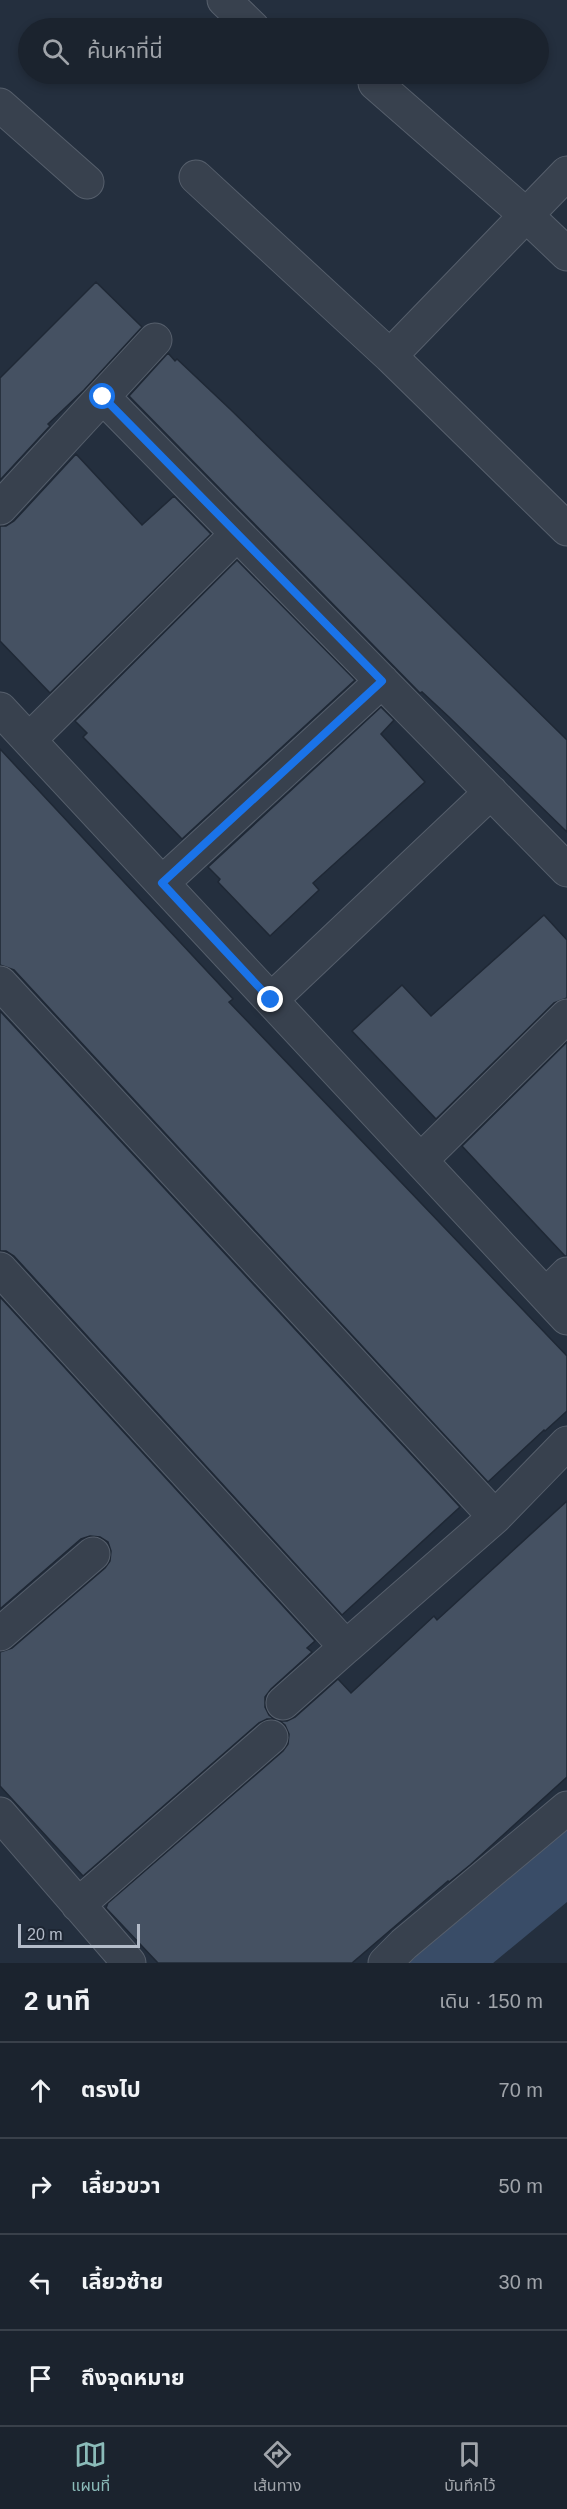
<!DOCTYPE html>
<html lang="th">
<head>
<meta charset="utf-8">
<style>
	:root { --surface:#1b232e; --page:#242b36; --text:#f1f3f6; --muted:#a0a4aa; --line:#39404a; --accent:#8bbbb9 }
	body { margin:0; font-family:Arial,"Noto Sans Thai",sans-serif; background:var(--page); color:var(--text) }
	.scale { position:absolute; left:18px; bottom:15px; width:122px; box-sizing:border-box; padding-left:6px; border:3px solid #b4bcc9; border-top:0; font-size:16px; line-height:21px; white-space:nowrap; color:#b4bcc9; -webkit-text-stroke:4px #1d2633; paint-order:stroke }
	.stop { position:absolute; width:18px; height:18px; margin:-14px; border:4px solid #1a73e8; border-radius:50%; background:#fff }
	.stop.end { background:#1a73e8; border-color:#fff; box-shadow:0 2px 6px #0008 }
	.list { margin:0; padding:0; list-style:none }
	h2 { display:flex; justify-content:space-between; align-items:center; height:78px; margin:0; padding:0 24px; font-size:26px }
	h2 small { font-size:20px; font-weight:400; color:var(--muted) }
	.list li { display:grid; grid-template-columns:39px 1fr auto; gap:18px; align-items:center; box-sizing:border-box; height:96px; padding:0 24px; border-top:2px solid var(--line) }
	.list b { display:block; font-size:22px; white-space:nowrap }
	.list em { font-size:20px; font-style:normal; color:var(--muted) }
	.icon { flex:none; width:33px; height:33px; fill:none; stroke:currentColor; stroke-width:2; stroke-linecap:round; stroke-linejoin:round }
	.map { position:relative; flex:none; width:567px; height:1963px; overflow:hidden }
	.search { position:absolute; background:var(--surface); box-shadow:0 3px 9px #0003; left:18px; right:18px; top:18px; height:66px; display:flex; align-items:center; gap:15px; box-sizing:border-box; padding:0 21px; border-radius:33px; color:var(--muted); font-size:22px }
	.sheet { height:462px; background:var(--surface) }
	nav { display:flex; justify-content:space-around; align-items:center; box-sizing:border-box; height:84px; border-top:2px solid var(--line); background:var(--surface); font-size:16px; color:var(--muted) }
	nav a { display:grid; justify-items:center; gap:3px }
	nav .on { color:var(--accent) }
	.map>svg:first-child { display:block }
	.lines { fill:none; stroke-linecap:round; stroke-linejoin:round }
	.river { stroke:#394c67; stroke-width:74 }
	.building { fill:#455162; stroke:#1f2835; stroke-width:1.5 }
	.minor-casing { stroke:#565f6c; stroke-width:35 }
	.minor { stroke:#38414e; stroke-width:33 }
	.route { stroke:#1a73e8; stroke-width:8 }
</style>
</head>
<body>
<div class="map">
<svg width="567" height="1963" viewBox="0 0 567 1963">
	<rect width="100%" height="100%" fill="#242f3e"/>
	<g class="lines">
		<!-- river -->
		<path class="river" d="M435 1963 567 1854"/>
	</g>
	<!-- building -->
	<path class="building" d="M96 282 142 327 84 390 48 424 50 426 0 480V378Z
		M168 353 175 361 177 359 231 410 567 740V832L449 717 422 692 420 693 129 396Z
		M76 454 142 525 174 496 211 534 50 693 0 641V526H6L14 521Z
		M237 560 355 680 182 839 83 737 87 733 75 721Z
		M381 707 394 720 381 734 425 782 313 883 319 890 270 936 218 882 220 879 208 867Z
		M0 749 233 999 229 1002 567 1356V1411L545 1431 544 1430 488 1482 14 970 0 965Z
		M544 915 567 940V998L554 1003 436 1119 352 1031 402 985 431 1016Z
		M0 1011 460 1507 342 1615 14 1256 6 1251H0Z
		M567 1042V1256H565L462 1146Z
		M0 1297 315 1641 307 1648 312 1652 271 1689 265 1697V1707L269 1715 274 1719H267L259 1723 83 1876 0 1786V1652L12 1648 105 1568 110 1561 111 1551 108 1542 100 1537 90 1536 81 1539 0 1609Z
		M567 1501V1777L470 1865 449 1882 448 1881 352 1963H158L106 1908 108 1903 283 1751 288 1744 289 1734 285 1725 280 1721H287L295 1717 338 1679 351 1693 434 1616 437 1620Z"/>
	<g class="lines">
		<defs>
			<path id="minor" d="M224 0 253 28
				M375 83 526 215 567 254
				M0 105 87 182
				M196 177 390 356 567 529
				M390 356 567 173
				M103 397 567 870
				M0 508 155 340
				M0 709 567 1318
				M29 740 237 534
				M162 883 382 681
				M0 983 495 1517
				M271 1000 491 792
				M421 1160 567 1016
				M0 1269 346 1647 495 1517 567 1443
				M546 1295 567 1274
				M0 1634 93 1554
				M283 1703 346 1647
				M0 1814 129 1963
				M78 1905 271 1737
				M385 1963 404 1944 567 1808"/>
		</defs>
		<!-- minor casing -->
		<use href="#minor" class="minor-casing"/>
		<!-- minor -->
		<use href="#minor" class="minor"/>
	</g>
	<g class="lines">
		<!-- route -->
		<path class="route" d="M103 397 382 681 162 883 271 1000"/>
	</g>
</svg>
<div class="scale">20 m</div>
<div class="stop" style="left:103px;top:397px"></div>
<div class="stop end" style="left:271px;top:1000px"></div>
<div class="search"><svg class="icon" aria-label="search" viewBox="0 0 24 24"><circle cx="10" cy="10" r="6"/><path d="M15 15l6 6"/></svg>ค้นหาที่นี่</div>
</div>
<section class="sheet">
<h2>2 นาที<small>เดิน · 150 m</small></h2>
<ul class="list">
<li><svg class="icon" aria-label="ahead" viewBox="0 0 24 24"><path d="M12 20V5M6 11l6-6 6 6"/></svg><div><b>ตรงไป</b></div><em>70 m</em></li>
<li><svg class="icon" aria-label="right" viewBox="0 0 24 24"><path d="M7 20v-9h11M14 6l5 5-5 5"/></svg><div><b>เลี้ยวขวา</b></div><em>50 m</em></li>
<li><svg class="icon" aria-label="left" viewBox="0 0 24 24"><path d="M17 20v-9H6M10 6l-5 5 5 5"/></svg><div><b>เลี้ยวซ้าย</b></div><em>30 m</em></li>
<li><svg class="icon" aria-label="arrive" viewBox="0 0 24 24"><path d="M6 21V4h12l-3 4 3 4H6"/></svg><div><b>ถึงจุดหมาย</b></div></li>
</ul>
</section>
<nav>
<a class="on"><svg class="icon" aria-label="map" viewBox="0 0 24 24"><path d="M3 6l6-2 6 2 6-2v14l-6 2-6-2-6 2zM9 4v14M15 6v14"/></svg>แผนที่</a>
<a><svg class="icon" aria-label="directions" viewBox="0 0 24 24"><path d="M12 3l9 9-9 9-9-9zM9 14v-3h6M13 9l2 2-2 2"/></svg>เส้นทาง</a>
<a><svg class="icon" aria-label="saved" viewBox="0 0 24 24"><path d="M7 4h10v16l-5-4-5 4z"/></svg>บันทึกไว้</a>
</nav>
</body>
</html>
